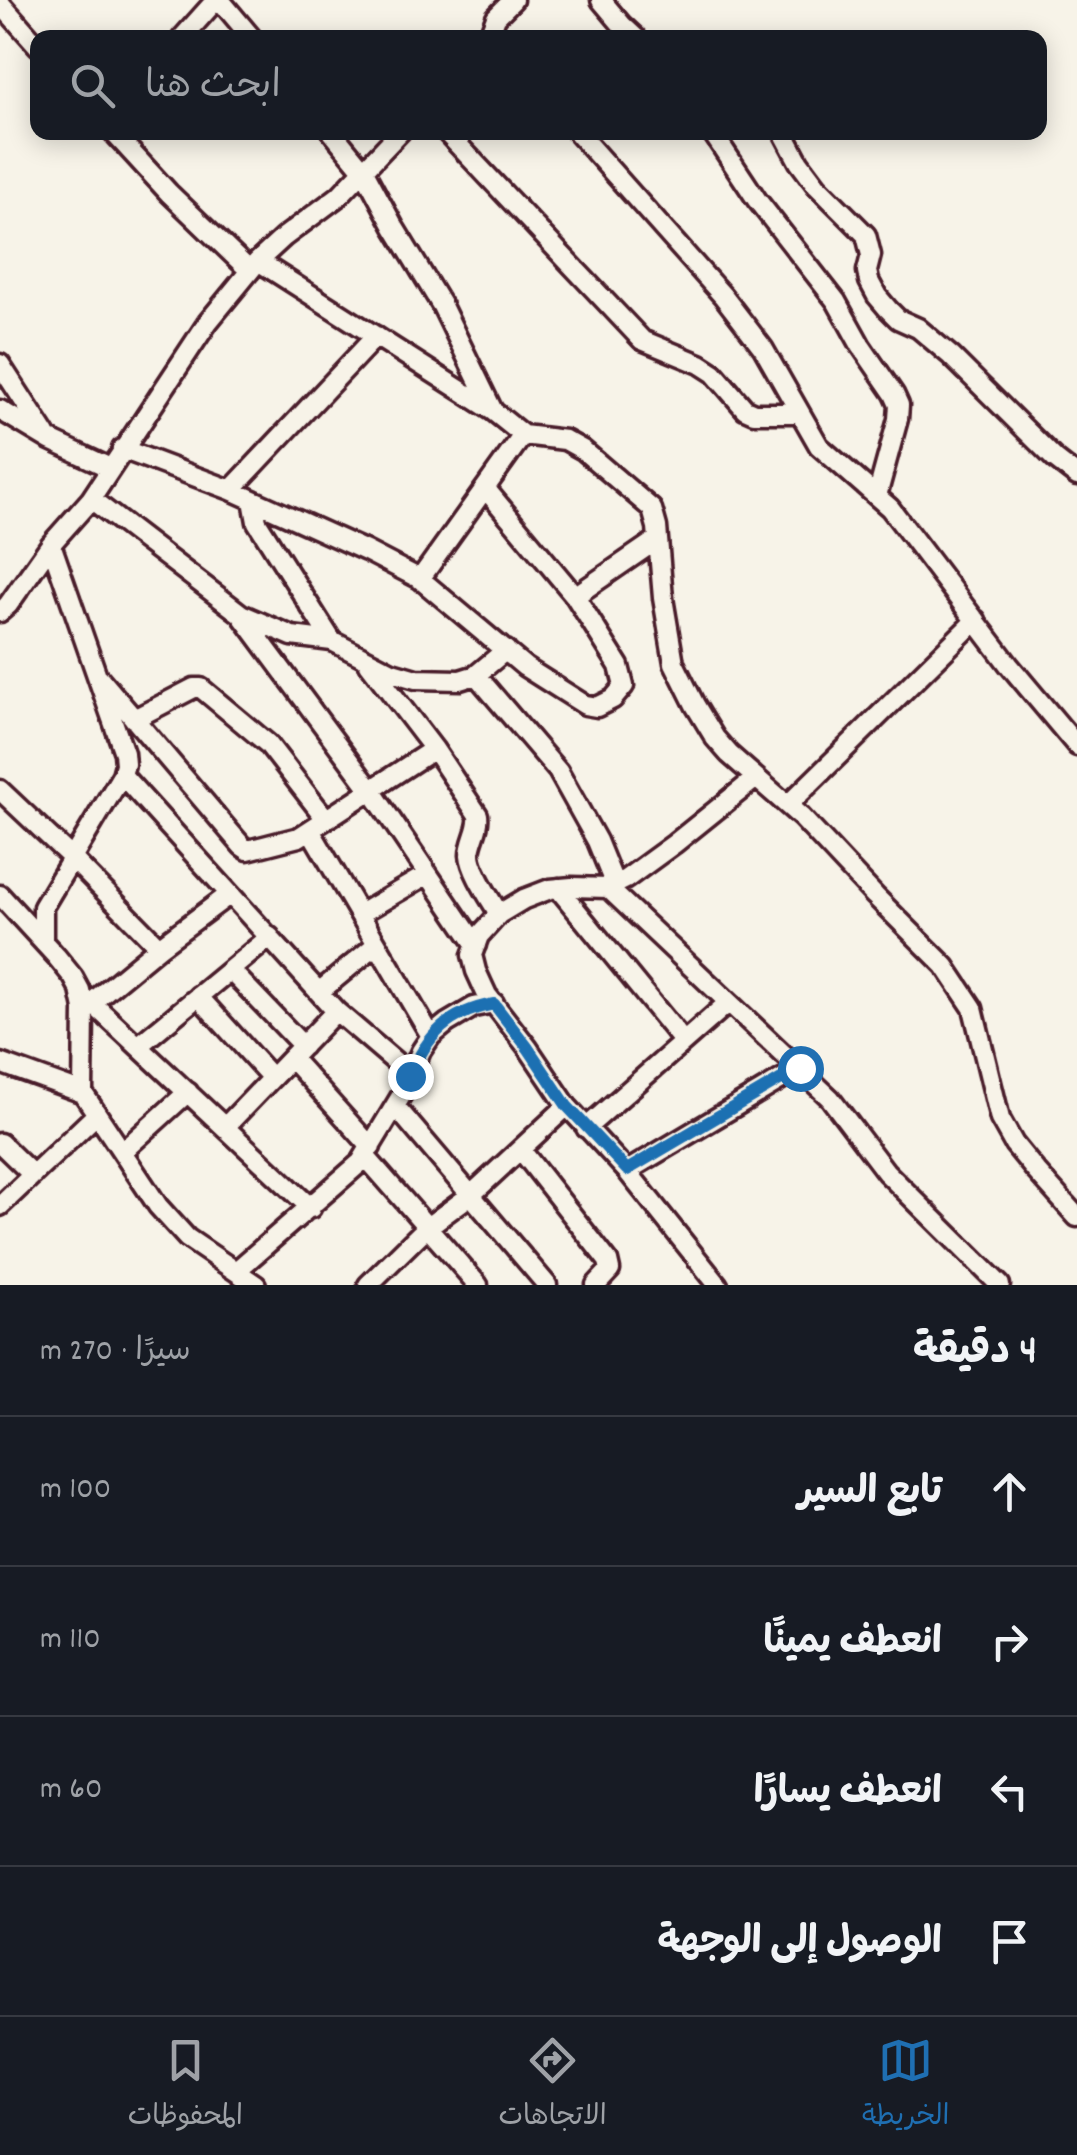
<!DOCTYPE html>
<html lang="ar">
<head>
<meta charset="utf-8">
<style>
	:root { --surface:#171b24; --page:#242831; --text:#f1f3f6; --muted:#9ea1a6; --line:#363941; --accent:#1f6fb2 }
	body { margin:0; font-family:Dekko,"Playpen Sans Arabic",sans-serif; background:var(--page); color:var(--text); direction:rtl }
	.stop { position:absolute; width:30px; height:30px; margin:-22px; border:8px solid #1f6fb2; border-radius:50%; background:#fff }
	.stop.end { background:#1f6fb2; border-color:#fff; box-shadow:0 2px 10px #0008 }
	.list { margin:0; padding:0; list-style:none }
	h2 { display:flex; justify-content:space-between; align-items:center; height:130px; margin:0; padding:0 40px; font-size:42px }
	h2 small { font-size:32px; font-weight:400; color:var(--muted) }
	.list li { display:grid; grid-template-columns:65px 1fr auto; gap:30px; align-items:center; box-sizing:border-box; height:150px; padding:0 40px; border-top:2px solid var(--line) }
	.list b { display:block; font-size:38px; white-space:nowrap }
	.list em { font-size:32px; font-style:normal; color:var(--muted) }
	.icon { flex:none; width:55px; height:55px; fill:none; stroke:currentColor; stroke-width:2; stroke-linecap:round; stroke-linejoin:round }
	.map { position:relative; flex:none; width:1077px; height:1285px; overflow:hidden; direction:ltr }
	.search { position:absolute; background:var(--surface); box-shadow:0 5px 25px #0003; left:30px; right:30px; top:30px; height:110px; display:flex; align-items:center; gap:25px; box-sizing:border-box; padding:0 35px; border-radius:20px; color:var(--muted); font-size:38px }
	.sheet { height:730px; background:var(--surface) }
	nav { display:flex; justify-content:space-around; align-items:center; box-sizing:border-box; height:140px; border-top:2px solid var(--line); background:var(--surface); font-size:28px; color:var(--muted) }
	nav a { display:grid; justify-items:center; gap:5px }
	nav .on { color:var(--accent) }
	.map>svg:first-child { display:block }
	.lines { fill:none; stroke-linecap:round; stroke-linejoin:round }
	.minor-casing { stroke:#4a1f2b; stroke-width:25 }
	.minor { stroke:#f7f3e8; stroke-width:18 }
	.route { stroke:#1f6fb2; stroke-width:12 }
</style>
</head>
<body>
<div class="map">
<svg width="1077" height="1285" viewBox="0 0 1077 1285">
	<rect width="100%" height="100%" fill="#f7f3e8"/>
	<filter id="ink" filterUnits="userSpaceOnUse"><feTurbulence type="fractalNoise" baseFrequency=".01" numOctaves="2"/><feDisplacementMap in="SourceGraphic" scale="20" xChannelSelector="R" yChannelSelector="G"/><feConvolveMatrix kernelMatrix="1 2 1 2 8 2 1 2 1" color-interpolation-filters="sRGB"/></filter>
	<g filter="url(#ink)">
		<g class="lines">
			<defs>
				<path id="minor" d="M220 0 252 38
					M601 0 622 25 636 38
					M0 3 38 46
					M182 38 216 0
					M488 38 496 17 513 0
					M113 132 169 193 250 271
					M332 132 364 171 394 227 442 306 493 411 523 435 565 440 583 450 652 509 657 527 663 598 674 663 695 705 715 738 729 754 801 817 875 896 945 966 973 1008 1000 1119 1014 1144 1036 1171 1077 1217
					M446 132 642 340 700 364 714 373 745 409 754 413H799
					M577 132 723 296 763 348 819 446 890 508 1009 665 1077 746
					M712 132 757 200 836 301 861 346 894 394 899 405 898 419 877 496
					M783 132 799 162 817 186 866 235 871 255 867 271 869 281 877 296 888 309 898 319 918 328 951 356 1055 459 1077 476
					M258 261 493 411
					M0 364 46 435
					M0 410 50 440 110 468
					M122 449 231 490 366 551 420 579 525 667 585 705 597 707 613 699 624 686 619 666 575 596 485 488
					M231 490 376 336
					M91 499 241 614 292 636 332 641 392 672 416 679 460 680 476 675 506 650
					M253 500 257 522 332 641
					M420 579 523 435
					M575 596 658 539
					M0 612 8 605 51 544 91 499 208 322 258 261 284 237 339 196 400 132
					M242 616 371 790 476 945
					M369 664 434 749 478 815C480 829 470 841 470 855 471 871 491 900 499 914
					M97 675 242 846 248 850 299 837 434 749
					M476 675 558 771 597 841 615 885
					M134 719 194 688H201L268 744 326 819
					M122 775 336 1011 411 1075
					M0 790 72 858 159 947
					M788 805 976 620
					M310 830 431 1036
					M558 888 683 1041
					M608 888 830 1098 886 1172 1000 1285
					M0 895 56 956 73 977 80 990 84 1009 83 1093 158 1206 187 1238 256 1285
					M360 914 428 874
					M43 941V907L122 775 125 764 124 753 51 544
					M230 970 303 1046
					M319 992 377 944
					M198 996 272 1078
					M92 1003 311 1208
					M85 1008 159 947 230 894
					M138 1046 270 937
					M291 1058 371 1147
					M0 1063 83 1093
					M396 1107 547 1285
					M225 1127 336 1011
					M586 1128 728 1003
					M0 1143 33 1175
					M521 1150 608 1261 610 1270 596 1285
					M122 1152 188 1092
					M365 1156 478 1285
					M627 1171 800 1068
					M0 1206 97 1114
					M236 1271 361 1162 404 1091 421 1051 431 1036 447 1023 474 1007 494 1003
					M368 1285 426 1228 472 1194 567 1106
					M718 1285 627 1171 567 1106 528 1048 487 995 476 971 472 955 479 936 490 924 499 914 524 899 550 889 572 887 608 888 626 879 674 844 756 778"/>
			</defs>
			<!-- minor casing -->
			<use href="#minor" class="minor-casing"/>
			<!-- minor -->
			<use href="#minor" class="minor"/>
		</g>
	</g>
	<g class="lines" filter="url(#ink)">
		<!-- route -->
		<path class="route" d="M410 1076C427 1035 449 1012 494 1004L528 1048 567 1106 627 1170 800 1068"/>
	</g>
</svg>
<div class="stop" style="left:800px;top:1068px"></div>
<div class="stop end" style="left:410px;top:1076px"></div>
<div class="search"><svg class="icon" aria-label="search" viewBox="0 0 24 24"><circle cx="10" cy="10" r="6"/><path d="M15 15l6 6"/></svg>ابحث هنا</div>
</div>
<section class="sheet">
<h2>4 دقيقة<small>سيرًا · 270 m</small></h2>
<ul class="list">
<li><svg class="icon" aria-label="ahead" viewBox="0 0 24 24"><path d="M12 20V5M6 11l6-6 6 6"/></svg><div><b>تابع السير</b></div><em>100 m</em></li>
<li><svg class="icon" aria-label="right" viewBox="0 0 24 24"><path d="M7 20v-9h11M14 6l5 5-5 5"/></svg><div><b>انعطف يمينًا</b></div><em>110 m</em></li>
<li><svg class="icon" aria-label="left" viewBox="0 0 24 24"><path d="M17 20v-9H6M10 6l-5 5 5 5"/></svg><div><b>انعطف يسارًا</b></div><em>60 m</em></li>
<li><svg class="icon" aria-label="arrive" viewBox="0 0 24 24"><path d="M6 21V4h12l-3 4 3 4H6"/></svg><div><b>الوصول إلى الوجهة</b></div></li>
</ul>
</section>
<nav>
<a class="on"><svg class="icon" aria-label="map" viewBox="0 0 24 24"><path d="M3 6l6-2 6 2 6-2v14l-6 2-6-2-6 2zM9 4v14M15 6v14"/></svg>الخريطة</a>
<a><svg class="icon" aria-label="directions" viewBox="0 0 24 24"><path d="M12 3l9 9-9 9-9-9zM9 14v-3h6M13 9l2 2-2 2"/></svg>الاتجاهات</a>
<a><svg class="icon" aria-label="saved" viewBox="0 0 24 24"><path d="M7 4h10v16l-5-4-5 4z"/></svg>المحفوظات</a>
</nav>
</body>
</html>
